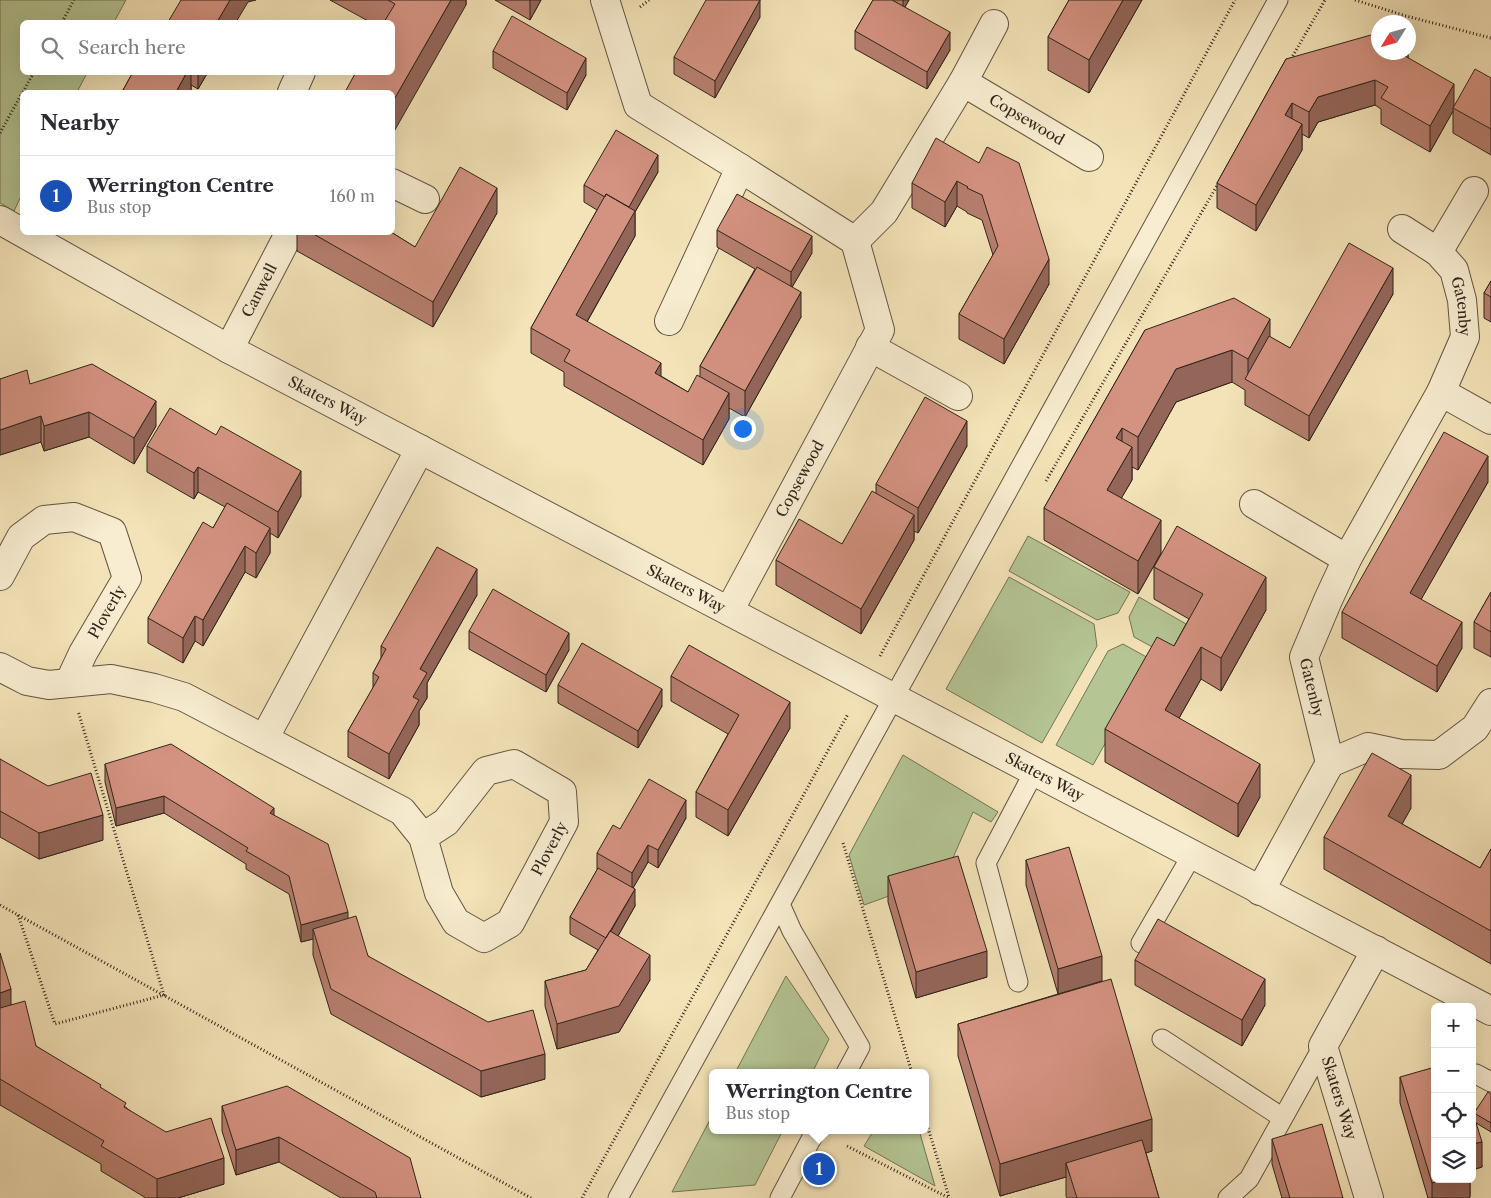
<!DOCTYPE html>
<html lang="en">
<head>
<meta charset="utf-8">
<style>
	:root { --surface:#fff; --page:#f7f7f7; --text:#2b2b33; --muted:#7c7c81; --line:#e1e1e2; --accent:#8f2418 }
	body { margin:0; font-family:"Libre Caslon Text",serif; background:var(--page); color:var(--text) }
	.controls { position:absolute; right:15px; bottom:15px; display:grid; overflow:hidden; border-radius:8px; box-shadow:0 5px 20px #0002 }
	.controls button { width:45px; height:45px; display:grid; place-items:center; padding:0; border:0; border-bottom:1px solid var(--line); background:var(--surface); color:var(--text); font:25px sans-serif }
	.compass { position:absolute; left:1371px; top:15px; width:45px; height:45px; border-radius:50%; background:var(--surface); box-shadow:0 5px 20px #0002; rotate:233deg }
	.you { position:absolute; left:742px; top:428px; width:18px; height:18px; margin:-12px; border:4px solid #fff; border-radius:50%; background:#1a73e8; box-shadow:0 0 0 8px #1a73e833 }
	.badge { display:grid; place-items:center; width:32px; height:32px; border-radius:50%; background:var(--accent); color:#fff; font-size:16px; font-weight:700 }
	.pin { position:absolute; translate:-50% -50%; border:2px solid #fff; box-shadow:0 1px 5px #0006 }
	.popup { position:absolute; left:709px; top:1069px; width:220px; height:65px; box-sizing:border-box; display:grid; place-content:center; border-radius:8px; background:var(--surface); filter:drop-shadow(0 1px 4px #0005); font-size:16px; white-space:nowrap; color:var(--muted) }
	.popup b { font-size:19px; color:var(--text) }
	.popup::after { content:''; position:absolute; left:50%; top:100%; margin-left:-10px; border:10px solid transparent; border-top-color:var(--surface) }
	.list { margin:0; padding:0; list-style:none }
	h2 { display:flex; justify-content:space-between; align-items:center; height:65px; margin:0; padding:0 20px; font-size:21px }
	h2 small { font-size:16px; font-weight:400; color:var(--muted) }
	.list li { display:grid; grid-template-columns:32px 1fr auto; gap:15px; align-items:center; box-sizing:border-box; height:80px; padding:0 20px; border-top:1px solid var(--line) }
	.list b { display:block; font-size:19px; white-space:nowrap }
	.list p { margin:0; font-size:16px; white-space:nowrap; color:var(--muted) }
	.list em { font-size:16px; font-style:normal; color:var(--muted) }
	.icon { flex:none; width:28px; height:28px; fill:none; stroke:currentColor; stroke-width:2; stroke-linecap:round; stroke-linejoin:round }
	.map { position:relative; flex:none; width:1491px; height:1198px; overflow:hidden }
	.search { position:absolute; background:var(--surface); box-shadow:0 5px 20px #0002; left:20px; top:20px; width:375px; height:55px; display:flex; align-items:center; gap:12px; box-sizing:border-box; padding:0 18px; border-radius:8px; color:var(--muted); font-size:19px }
	.panel { position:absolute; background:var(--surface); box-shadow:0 5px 20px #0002; left:20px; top:90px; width:375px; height:145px; border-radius:8px }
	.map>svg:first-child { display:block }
	.green { fill:#b5c594; stroke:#727457 }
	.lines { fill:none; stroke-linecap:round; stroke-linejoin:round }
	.lane-casing { stroke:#615442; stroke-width:21 }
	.street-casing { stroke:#615442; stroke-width:30 }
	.path { stroke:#30241a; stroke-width:3; stroke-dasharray:1 2.5; stroke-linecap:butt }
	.lane { stroke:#f8edd1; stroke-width:19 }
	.street { stroke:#f8edd1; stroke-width:28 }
	.wall { fill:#b67e6f; stroke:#30241a }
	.shaded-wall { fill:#94665a; stroke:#30241a }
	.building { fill:#d49281; stroke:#30241a }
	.labels { text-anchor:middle; stroke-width:5; stroke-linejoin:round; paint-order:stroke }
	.street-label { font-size:15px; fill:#30241a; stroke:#f8edd1 }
</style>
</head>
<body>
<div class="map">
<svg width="1491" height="1198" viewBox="0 0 1491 1198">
	<rect width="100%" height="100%" fill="#f4e3b8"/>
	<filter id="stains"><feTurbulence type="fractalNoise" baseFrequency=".004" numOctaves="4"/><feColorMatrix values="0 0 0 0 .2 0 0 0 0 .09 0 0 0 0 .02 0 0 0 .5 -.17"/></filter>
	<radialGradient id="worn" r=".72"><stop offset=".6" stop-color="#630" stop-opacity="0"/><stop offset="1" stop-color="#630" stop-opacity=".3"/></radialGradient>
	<!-- green -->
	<path class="green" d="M0 0H126L114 22H22V72L87 73 77 92H22V194L14 211 0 203Z
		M1028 536 1130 592 1118 613 1097 620 1009 571Z
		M1009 577 1094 624 1097 646 1042 743 946 689Z
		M1139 597 1186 624 1169 656 1134 637 1129 617Z
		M1123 644 1152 660 1093 765 1056 745 1108 651Z
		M903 755 998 812 991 822 973 812 945 876 864 905 849 855Z
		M786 976 829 1039 812 1073H735Z
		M713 1114V1130H783L755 1185 672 1192Z
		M874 1130H919L935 1186 864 1146Z"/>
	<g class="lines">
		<defs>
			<path id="lane" d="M780 904 792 931 860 1047 846 1073
				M1141 943 1192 855
				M1018 982 986 863 1034 772
				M1162 1039 1283 1118
				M1476 1074 1491 1082
				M618 1198 1278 0
				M780 1198 816 1130
				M1228 1198 1249 1179 1323 1046"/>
			<g id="street">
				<path d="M605 0 638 105 740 168 855 241 884 212 963 82 994 24"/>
				<path id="s1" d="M963 82 1089 157"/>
				<path d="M292 92 301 72"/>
				<path d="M392 183 425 199"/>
				<path id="s2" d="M0 220 229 349 1491 1011"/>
				<path id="s3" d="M1402 229 1438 252 1454 270 1462 300 1465 337 1441 392 1347 559 1328 600 1304 657 1330 763 1368 747 1401 754 1439 755 1475 728 1491 703"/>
				<path d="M1438 252 1474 191"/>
				<path d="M669 321 740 168"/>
				<path d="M870 347 958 396"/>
				<path id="s4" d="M229 349 290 232"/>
				<path d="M1441 392 1491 420"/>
				<path d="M1254 504 1347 559"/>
				<path d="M0 576 21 537 44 520 74 517 112 532 127 578 83 653 69 683"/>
				<path id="s5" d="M729 611 880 330 855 241"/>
				<path id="s6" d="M0 667 27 681 49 685 111 679 154 688 184 697 402 811 423 837 439 893 456 922 484 938 510 923 564 822 562 792 514 764 486 771 446 822 423 837"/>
				<path d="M264 739 420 449"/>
				<path d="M1260 891 1330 763"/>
				<path d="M1369 1198 1323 1046 1376 950"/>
			</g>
		</defs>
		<!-- lane casing -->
		<use href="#lane" class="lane-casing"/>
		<!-- street casing -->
		<use href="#street" class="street-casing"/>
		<!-- path -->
		<path class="path" d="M1355 0 1406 16 1491 38
			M640 7 649 0
			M62 22 74 0
			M1291 59 1325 0
			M23 92 34 72
			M0 133 22 93
			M1046 481 1218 184
			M880 656 1235 0
			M843 843 912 1073
			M0 905 531 1198
			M18 915 55 1024 164 995 78 711
			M925 1118 949 1197
			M847 1146 949 1198
			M582 1198 848 714"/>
		<!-- lane -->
		<use href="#lane" class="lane"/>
		<!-- street -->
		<use href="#street" class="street"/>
	</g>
	<!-- wall -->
	<path class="wall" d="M330 0H466V5L392 22H370Z
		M495 0H541L530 20Z
		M873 0H909L905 7 950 50 927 89 855 49V31Z
		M1069 0H1142L1089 93 1048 70V37Z
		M760 17 715 98 674 74V57Z
		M493 51 586 75 567 110 493 68Z
		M1408 52V58L1454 106 1491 78V155L1453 133V111L1430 152 1381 124V109L1375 105 1318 122 1309 138 1302 134V150L1256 231 1217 208V183L1286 59Z
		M133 72H208L198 89 191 85V91L190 92H122Z
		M979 163 1049 284 1004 364 959 339V314L993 255 982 220 967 213V212L957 206 945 227 912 208V183Z
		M658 172 635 212V236L587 322 661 376 688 392 700 376V366L755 269 717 247V230L812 253 792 287 801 317 745 417 729 408V419L703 465 564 386V372L531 353V328L597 210 584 202V185Z
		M497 213 433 327 297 251V232H391L415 247Z
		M1491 281V322L1484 318V293Z
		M1393 294 1309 441 1245 405V390L1232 382 1176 402 1138 470 1132 467V480L1121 498 1161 553 1138 594 1044 540V508L1145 330 1270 337 1290 348Z
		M0 379 30 384 156 426 134 464 89 437 44 451 41 442 0 455Z
		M147 446 301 496 278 538 270 533V553L256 578 245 572 203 646 195 641 183 663 148 643V618L213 528 225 507 198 492 194 499 147 472Z
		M967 446 918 533 914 531V540L861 634 776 585V560L842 544 876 494V484Z
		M1488 482 1421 599 1462 648 1437 692 1342 638V612Z
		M1154 567 1266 610 1221 691 1201 679 1179 718 1260 797 1238 837 1105 762V729L1174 646 1189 619 1154 599Z
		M1491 592V657L1474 648V622Z
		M477 595 427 683V698L419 711V725L389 779 348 757V731L373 688V673L381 658V646Z
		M469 631 569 650 546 692 469 649Z
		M671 676 790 728 728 836 696 817V792L728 734 671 701Z
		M558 685 662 706 638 748 558 703Z
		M0 759 103 840 39 859 0 837Z
		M105 764 274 815 348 918 368 956 545 1079 481 1097 331 1014 313 955V939L301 942 289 894 246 869V864L164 813 116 826 105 782Z
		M1411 808 1402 824 1480 868 1491 849V964L1324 869V837Z
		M686 818 658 868 648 862 633 888 635 906 618 936 650 980 619 1032 557 1049 545 1006V981L586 970 598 950 570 934V917L597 870V853L620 829Z
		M1026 860 1102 981 1152 1151 1146 1153 1159 1198H1067L1066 1196V1177L1000 1196 958 1056V1024L1058 994 1026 885Z
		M888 876 987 977 916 998 888 902Z
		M0 953 11 1005 36 1046 101 1088 224 1184 178 1198H146L101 1171V1164L0 1105Z
		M1135 960 1265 1005 1242 1046 1135 985Z
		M1400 1077 1470 1179V1197L1468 1198H1428L1400 1103Z
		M1491 1094V1132L1476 1123 1482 1167 1472 1170V1109L1474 1116V1113Z
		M222 1106 421 1198H341L279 1162 236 1175 222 1131Z
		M1272 1139 1343 1198H1282L1272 1164Z"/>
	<!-- shaded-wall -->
	<path class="shaded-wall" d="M230 0H256L248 2 236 22H217Z
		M451 0H466V5L392 135V103Z
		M530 0H541L530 20Z
		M760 0V17L715 98V81Z
		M903 0H909L903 10Z
		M1123 0H1142L1089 93V60Z
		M950 32V50L927 89V72Z
		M1407 52H1408V75L1405 56Z
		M586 58V75L567 110V93Z
		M187 72H191V91L190 92H176Z
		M198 72H208L198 89Z
		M1375 80V105L1318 122 1309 138V112L1318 97Z
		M1454 84V109L1453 108V111L1430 152V126Z
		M1292 103V128L1285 115Z
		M1302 124V150L1256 231V205Z
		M658 155V172L635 212V236L576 341V315L627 209Z
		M957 181V206L945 227V202Z
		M497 188V213L433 327V302Z
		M812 236V253L791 289V272Z
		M1049 259V284L1004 364V339Z
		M1393 268V294L1309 441V416Z
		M801 292V317L745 417V391Z
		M1270 319V351L1248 381V359Z
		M1232 350V382L1176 402 1138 470V437L1176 369Z
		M661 363V389L655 373Z
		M729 393V419L703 465V440Z
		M156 401V426L134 464V438Z
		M89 412V437L44 451V426Z
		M41 416V442L0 455V430Z
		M967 421V446L918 533V508Z
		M1122 428V461L1116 438Z
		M1132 447V480L1107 523V490Z
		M1488 456V482L1410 619V593Z
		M198 467V492L194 499V473Z
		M301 471V496L278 538V512Z
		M914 515V540L861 634V609Z
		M1161 520V553L1138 594V561Z
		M270 528V553L256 578V553Z
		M245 546V572L203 646V620Z
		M477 569V595L427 683V698L419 711V725L389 779V754L420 669Z
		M1266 577V610L1221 691V658Z
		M195 616V641L183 663V638Z
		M1462 622V648L1437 692V666Z
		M569 633V650L546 692V675Z
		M1201 647V679L1165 743V710Z
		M662 689V706L638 748V731Z
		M790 702V728L728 836V810Z
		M1260 764V797L1238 837V804Z
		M1411 775V808L1388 849V816Z
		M164 796V813L116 826V808Z
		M686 800V818L658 868V850Z
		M274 808V825L270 813Z
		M103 815V840L39 859V833Z
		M648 845V862L632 890V873Z
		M635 889V906L607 955V938Z
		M348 912V929H313V939L301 942V925Z
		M987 951V977L916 998V972Z
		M650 955V980L619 1032 557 1049V1024Z
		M1102 956V981L1058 994V969Z
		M1265 979V1005L1242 1046V1020Z
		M11 989V1014L0 1018V993Z
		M545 1054V1079L481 1097V1071Z
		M1152 1119V1151L1070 1176 1066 1163V1177L1000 1196V1164Z
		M279 1137V1162L236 1175V1150Z
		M1482 1142V1167L1472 1170V1144Z
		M224 1158V1184L178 1198H157V1179Z
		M1445 1179H1470V1197L1468 1198H1432V1183Z"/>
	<!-- building -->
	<path class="building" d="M181 0H230L217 22H168Z
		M388 0H451L392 103V92H345L356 72H392V22H384L395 4Z
		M706 0H760L715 81 674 57Z
		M873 0H892L950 32 927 72 855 31Z
		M1069 0H1123L1089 60 1048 37Z
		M512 16 586 58 567 93 493 51Z
		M1378 33V52H1407L1405 56 1454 84 1430 126 1381 98 1388 87 1375 80 1318 97 1309 112 1292 103 1285 115 1302 124 1256 205 1217 183 1286 59Z
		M1475 69 1491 78V129L1453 108Z
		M133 72H187L176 92H122Z
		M616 130 658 155 629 207 606 194 605 197 584 185Z
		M936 138 979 163 987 147 1019 163 1049 259 1004 339 959 314 998 246 982 195 967 188 968 187 957 181 945 202 912 183Z
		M460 167 497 188 433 302 310 232H391L415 247Z
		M606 194 635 211 576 315 661 363 655 373 688 392 697 375 729 393 703 440 564 361 570 350 531 328Z
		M737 194 812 236 791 272 717 230Z
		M1349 243 1393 268 1309 416 1245 379 1269 336 1290 348Z
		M757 267 801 292 745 391 700 366Z
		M1491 281V297L1484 293Z
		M1234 298 1270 319 1248 359 1232 350 1176 369 1138 437 1122 428 1116 438 1132 447 1107 490 1161 520 1138 561 1044 508 1145 330Z
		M92 364 156 401 134 438 89 412 44 426 41 416 0 430V379L27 370 30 384Z
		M925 397 967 421 918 508 876 484Z
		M170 408 216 435 221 426 301 471 278 512 198 467 194 473 147 446Z
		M1444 432 1488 456 1410 593 1462 622 1437 666 1342 612Z
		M872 491 914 515 861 609 776 560 799 519 842 544Z
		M227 503 270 528 256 553 245 546 203 620 195 616 183 638 148 618 203 522 213 528Z
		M1177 526 1266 577 1221 658 1201 647 1165 710 1260 764 1238 804 1105 729 1157 637 1174 646 1203 594 1154 567Z
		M437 547 477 569 420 669 427 673 413 697 419 700 389 754 348 731 379 677 373 673 386 649 381 646Z
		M493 589 569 633 546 675 469 631Z
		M1491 592V632L1474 622Z
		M582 643 662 689 638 731 558 685Z
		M689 645 790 702 728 810 696 792 739 715 671 676Z
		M171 744 274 808 270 813 328 844 348 912 301 925 289 876 246 851 248 848 164 796 116 808 105 764Z
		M1372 753 1411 775 1388 816 1480 868 1491 849V931L1324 837Z
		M0 759 48 786 91 773 103 815 39 833 0 811Z
		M649 779 686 800 658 850 648 845 632 873 597 853 613 825 620 829Z
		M1069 847 1102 956 1058 969 1026 860Z
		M958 856 987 951 916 972 888 876Z
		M598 868 635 889 606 938 570 917Z
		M356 916 368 956 488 1022 533 1010 545 1054 481 1071 331 989 313 929Z
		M1158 919 1265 979 1242 1020 1135 960Z
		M610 931 650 955 619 1006 557 1024 545 981 586 970Z
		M0 953 11 989 0 993Z
		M1111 979 1152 1119 1000 1164 958 1024Z
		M25 1001 36 1046 101 1085 100 1087 126 1103 124 1107 166 1132 211 1118 224 1158 157 1179 101 1146 104 1141 0 1079V1008Z
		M1435 1067V1179H1445L1432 1183 1400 1077Z
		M287 1086 410 1158 421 1198H377L375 1192 279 1137 236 1150 222 1106Z
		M1488 1092 1491 1094V1123L1474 1113Z
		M1472 1110 1482 1142 1472 1144Z
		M1322 1124 1343 1198H1290L1272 1139Z
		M1142 1140 1159 1198H1077L1066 1163Z"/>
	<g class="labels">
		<!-- street labels -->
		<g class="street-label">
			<text dy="5" stroke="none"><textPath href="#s1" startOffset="74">Copsewood</textPath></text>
			<text dy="5" stroke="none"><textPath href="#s4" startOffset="66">Canwell</textPath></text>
			<text dy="5" stroke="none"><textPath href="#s3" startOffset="104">Gatenby</textPath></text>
			<text dy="5" stroke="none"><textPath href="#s2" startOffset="374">Skaters Way</textPath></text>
			<text dy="5" stroke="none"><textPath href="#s5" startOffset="150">Copsewood</textPath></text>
			<text dy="5" stroke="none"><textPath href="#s2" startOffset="779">Skaters Way</textPath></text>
			<text transform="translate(107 612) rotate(-60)" y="5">Ploverly</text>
			<text dy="5" stroke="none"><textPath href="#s3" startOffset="525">Gatenby</textPath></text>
			<text dy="5" stroke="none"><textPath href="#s2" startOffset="1184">Skaters Way</textPath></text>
			<text dy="5" stroke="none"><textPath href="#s6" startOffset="708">Ploverly</textPath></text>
			<text transform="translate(1339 1098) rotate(73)" y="5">Skaters Way</text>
		</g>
	</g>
	<rect width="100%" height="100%" filter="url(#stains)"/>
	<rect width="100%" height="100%" fill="url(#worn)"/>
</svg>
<div class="controls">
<button>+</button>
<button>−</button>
<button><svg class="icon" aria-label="locate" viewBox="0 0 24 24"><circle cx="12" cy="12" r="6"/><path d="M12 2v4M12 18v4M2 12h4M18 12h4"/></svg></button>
<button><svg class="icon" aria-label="layers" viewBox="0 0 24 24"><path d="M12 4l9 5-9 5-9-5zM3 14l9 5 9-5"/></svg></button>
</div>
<svg class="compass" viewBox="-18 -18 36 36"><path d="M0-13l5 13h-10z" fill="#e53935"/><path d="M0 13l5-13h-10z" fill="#7c7c81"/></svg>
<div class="you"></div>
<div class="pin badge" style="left:819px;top:1169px;background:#1a4fb4">1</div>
<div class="popup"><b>Werrington Centre</b>Bus stop</div>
<div class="search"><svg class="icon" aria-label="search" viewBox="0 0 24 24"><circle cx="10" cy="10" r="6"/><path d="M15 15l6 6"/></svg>Search here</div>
<section class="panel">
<h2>Nearby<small></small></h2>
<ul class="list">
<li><span class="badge" style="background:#1a4fb4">1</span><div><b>Werrington Centre</b><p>Bus stop</p></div><em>160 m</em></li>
</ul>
</section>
</div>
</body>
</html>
